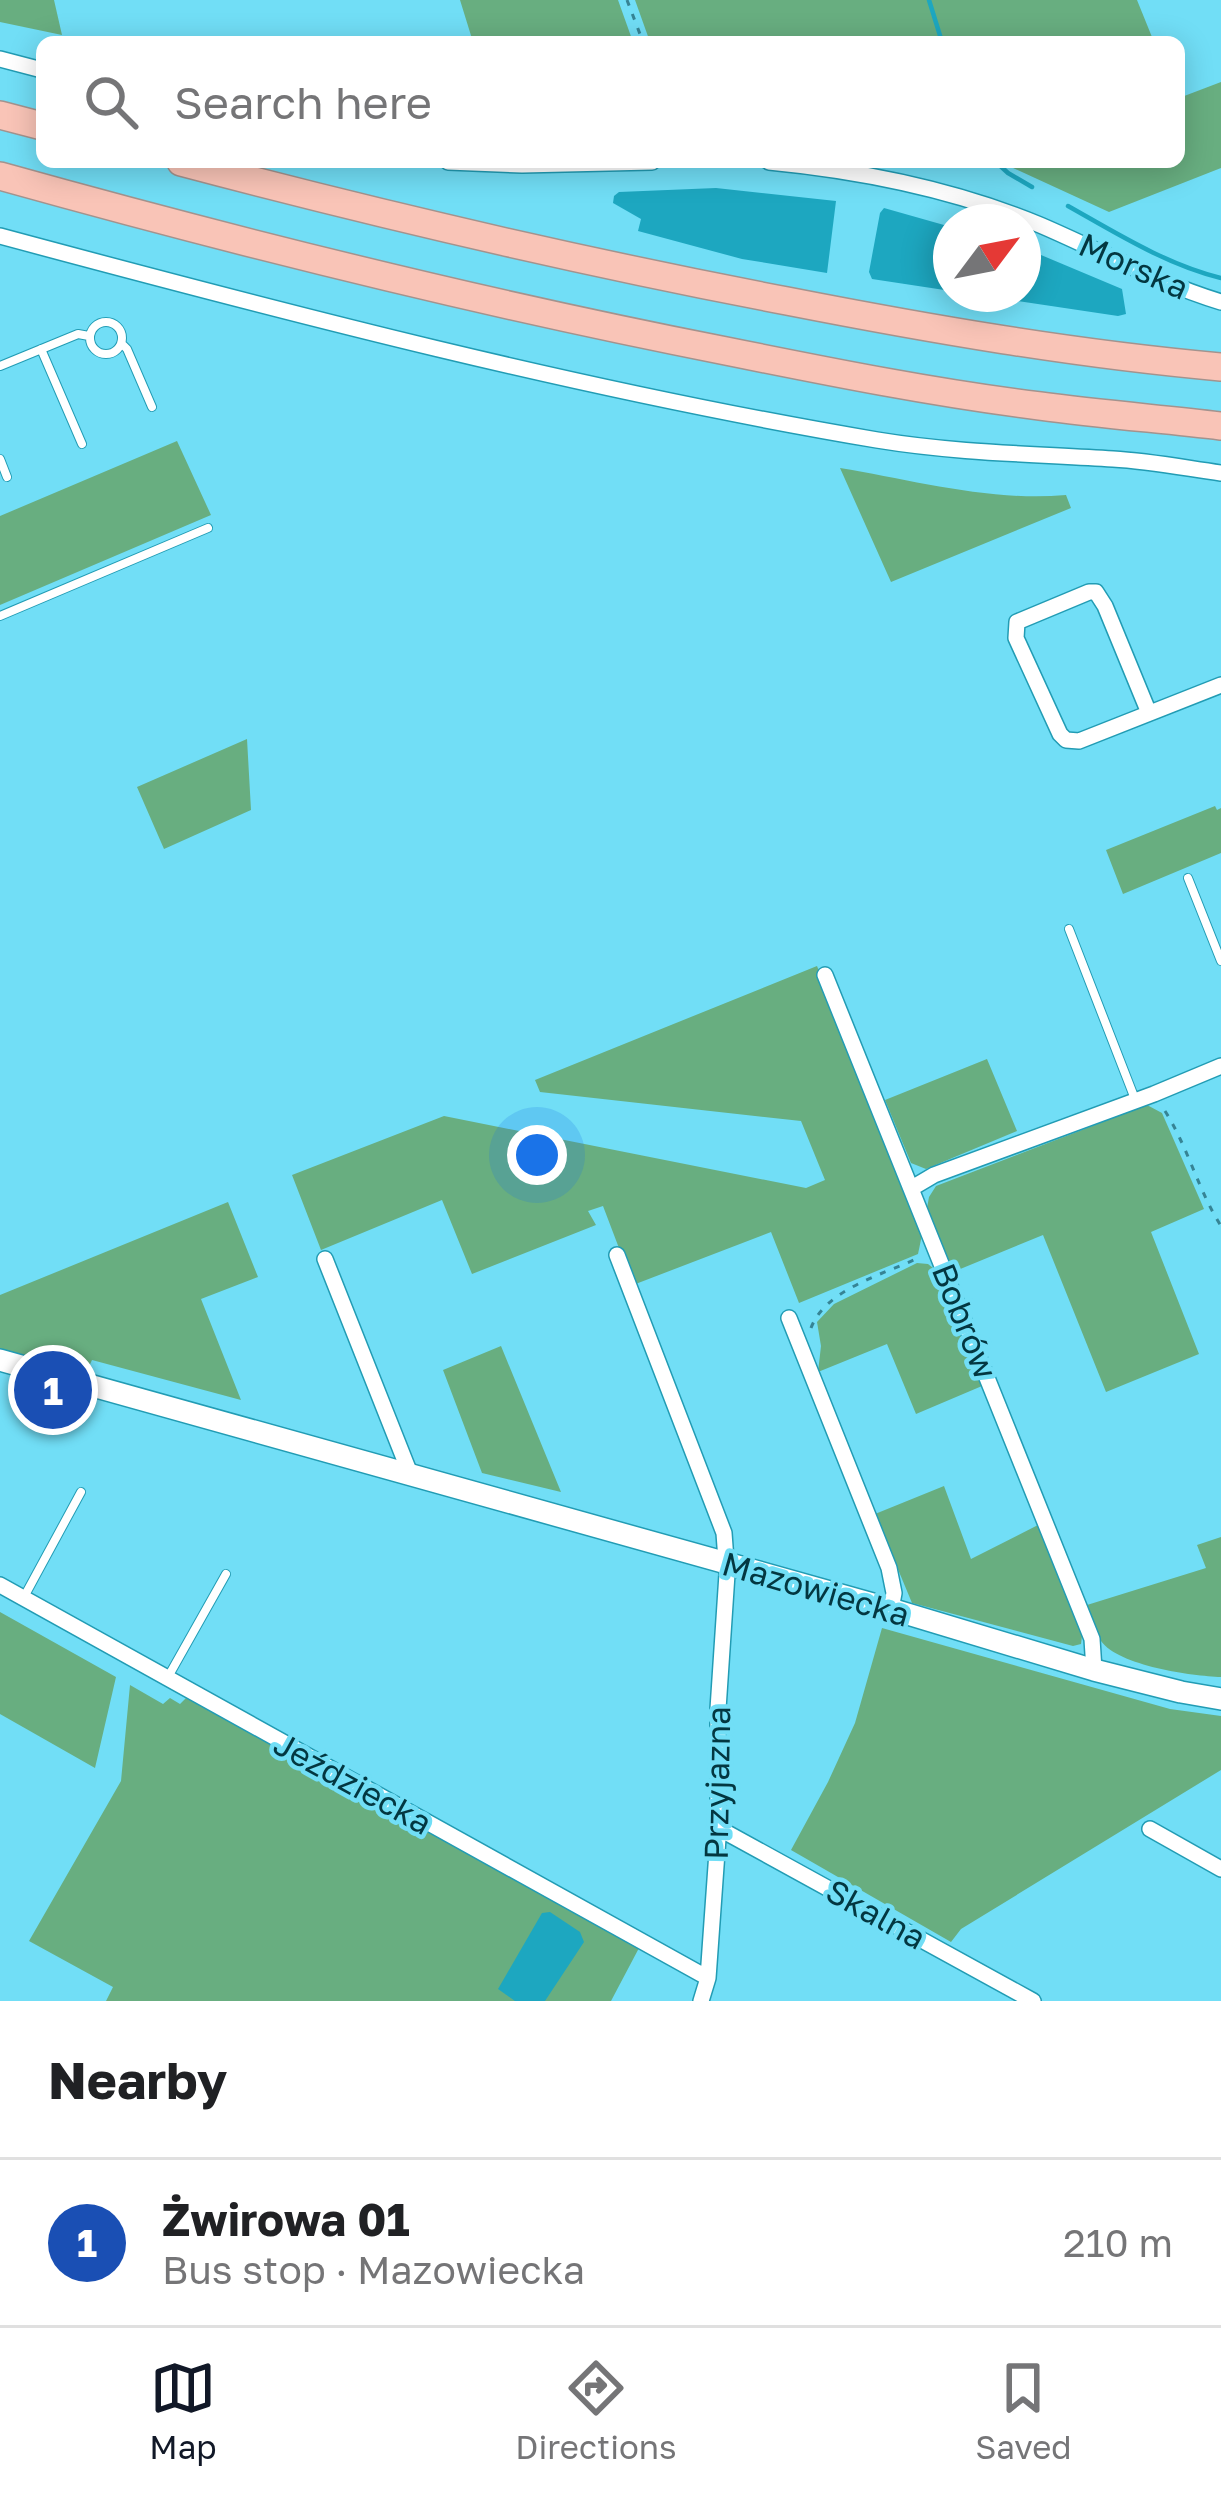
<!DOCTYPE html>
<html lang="en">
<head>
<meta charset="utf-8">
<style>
	:root { --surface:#fff; --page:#f2f2f2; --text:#202124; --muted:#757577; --line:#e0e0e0; --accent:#111827 }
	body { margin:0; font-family:"Golos Text",sans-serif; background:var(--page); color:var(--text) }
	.compass { position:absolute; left:933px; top:204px; width:108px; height:108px; border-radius:50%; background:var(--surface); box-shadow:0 6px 30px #0003; rotate:58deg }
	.you { position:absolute; left:537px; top:1155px; width:42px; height:42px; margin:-30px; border:9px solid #fff; border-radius:50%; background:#1a73e8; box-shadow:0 0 0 18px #1a73e833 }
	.badge { display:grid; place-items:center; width:78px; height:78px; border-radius:50%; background:var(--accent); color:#fff; font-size:39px; font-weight:700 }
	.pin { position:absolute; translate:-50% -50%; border:6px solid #fff; box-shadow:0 3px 12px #0006 }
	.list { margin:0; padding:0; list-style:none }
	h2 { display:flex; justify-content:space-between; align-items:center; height:156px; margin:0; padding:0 48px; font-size:51px }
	h2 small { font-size:39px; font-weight:400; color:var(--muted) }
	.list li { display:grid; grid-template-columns:78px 1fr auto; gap:36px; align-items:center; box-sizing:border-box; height:168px; padding:0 48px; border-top:3px solid var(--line) }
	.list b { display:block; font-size:45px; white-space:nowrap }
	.list p { margin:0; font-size:39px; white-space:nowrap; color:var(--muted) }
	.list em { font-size:39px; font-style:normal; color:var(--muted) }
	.icon { flex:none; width:66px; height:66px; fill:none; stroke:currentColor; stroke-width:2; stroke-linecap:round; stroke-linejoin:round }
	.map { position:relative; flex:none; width:1221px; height:2001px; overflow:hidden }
	.search { position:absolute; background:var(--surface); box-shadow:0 6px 30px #0003; left:36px; right:36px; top:36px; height:132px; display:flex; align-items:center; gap:30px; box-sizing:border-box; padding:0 42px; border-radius:18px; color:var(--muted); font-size:45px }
	.sheet { height:324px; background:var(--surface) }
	nav { display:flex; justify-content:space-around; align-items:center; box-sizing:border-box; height:168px; border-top:3px solid var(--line); background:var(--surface); font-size:33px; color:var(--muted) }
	nav a { display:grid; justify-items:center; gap:6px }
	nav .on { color:var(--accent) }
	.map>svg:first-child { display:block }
	.green { fill:#68ae80 }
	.water { fill:#1da7c0 }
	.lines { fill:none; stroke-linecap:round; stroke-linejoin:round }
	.stream { stroke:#1da7c0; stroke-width:4.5 }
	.lane-casing { stroke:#229cb4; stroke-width:10 }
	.street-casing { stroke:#229cb4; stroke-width:18 }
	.secondary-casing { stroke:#229cb4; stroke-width:24 }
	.highway-casing { stroke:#a3938e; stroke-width:30 }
	.path { stroke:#368495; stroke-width:3; stroke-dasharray:6 9; stroke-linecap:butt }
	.lane { stroke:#fff; stroke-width:8 }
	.street { stroke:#fff; stroke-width:15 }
	.secondary { stroke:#fff; stroke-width:21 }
	.highway { stroke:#f9c4b7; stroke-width:27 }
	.labels { text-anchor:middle; stroke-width:9; stroke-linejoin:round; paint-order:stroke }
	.street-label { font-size:33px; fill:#033741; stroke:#71def6 }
</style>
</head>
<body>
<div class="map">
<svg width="1221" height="2001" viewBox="0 0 1221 2001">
	<rect width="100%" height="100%" fill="#71def6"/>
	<!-- green -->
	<path class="green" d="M0 0H54L62 35 0 22Z
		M460 0H618L633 42H473Z
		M635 0H1137L1154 42H650Z
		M1221 82V168L1109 212 1000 162H1179V98Z
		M177 441 211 515 0 605V516Z
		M840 468C913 480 991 502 1066 495L1071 508 891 582Z
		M247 739 251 810 164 849 137 787Z
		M1215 806 1217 810 1221 808V853L1123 894 1106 850Z
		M817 966 923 1230 918 1254 799 1303 771 1232 633 1285 603 1206 588 1211 596 1225 472 1274 442 1200 321 1250 292 1175 444 1116 806 1188 825 1180 801 1121 540 1092 535 1080Z
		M987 1059 1017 1131 926 1169 911 1163 885 1100Z
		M1147 1105 1162 1113 1204 1209 1151 1232 1199 1354 1106 1392 1043 1235 953 1272 927 1208 929 1197 936 1186Z
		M228 1202 258 1277 201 1299 241 1400 92 1360 86 1373 79 1374 0 1351V1295Z
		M917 1263 928 1264 938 1272 982 1386 916 1414 887 1344 818 1372 821 1346 817 1322 834 1304Z
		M501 1346 561 1492 482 1473 443 1370Z
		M944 1486 971 1559 1038 1525 1082 1636 1081 1644 1073 1646 912 1603 875 1514Z
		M1221 1537V1677C1192 1676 1119 1666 1101 1641 1095 1632 1091 1616 1087 1605L1206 1568 1197 1545Z
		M0 1612 116 1677 95 1768 0 1714Z
		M882 1628 1170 1709 1221 1716V1770L961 1929 951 1942 791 1850 828 1782 855 1723Z
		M130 1685 163 1704 170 1698 180 1704 186 1698 639 1948 611 2001H106L113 1987 29 1941 121 1781Z"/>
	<!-- water -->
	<path class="water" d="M716 188 836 201 827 273 742 259 638 231 641 219 613 203 614 196 619 192Z
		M884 208 951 227V291L872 279 869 272 880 213Z
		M1041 255 1122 289 1126 314 1118 316 971 294H1023V259Z
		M550 1912 580 1932 584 1942 545 2001H515L498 1989 542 1913Z"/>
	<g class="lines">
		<!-- stream -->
		<path class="stream" d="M929 0 942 42
			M996 162 1008 173 1032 187
			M1068 206C1116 233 1167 265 1221 278"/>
		<defs>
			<path id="lane" d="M90 338a16 16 0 1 1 32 0a16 16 0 1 1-32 0Z
				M122 344 127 349 152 407
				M41 349 82 444
				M0 366 78 334 89 336
				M0 459 7 477
				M0 616 208 528
				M1188 878 1221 961
				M1069 929 1135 1099
				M24 1597 81 1492
				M168 1677 226 1574"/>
			<path id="street" d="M0 59 42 70
				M448 162 522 165 652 162
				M769 162C863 171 953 189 1040 225 1101 251 1158 283 1221 302
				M0 236C290 314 581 390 877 440 956 453 1034 454 1113 459 1149 461 1185 468 1221 473
				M1149 713 1105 606 1096 592H1089L1017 622 1016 638 1060 734 1066 740 1079 741 1221 685
				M825 975 1092 1639 1094 1670
				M912 1188 934 1175 1154 1094 1221 1066
				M617 1255 724 1533 727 1574 718 1709V1838L708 1978 701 2001
				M325 1259 411 1476
				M789 1318 889 1568 894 1593 891 1609
				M0 1585 708 1978
				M718 1828 1033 2001
				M1150 1829 1221 1869"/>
			<path id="secondary" d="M0 1360 891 1609 1094 1670 1181 1692 1221 1699"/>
			<path id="highway" d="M0 115 42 126
				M181 162C381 215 583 262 787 301 930 329 1075 354 1221 367
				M0 176C240 243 481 303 726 351 830 372 935 393 1040 406 1100 414 1161 419 1221 426"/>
		</defs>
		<!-- lane casing -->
		<use href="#lane" class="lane-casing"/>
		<!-- street casing -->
		<use href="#street" class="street-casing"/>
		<!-- secondary casing -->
		<use href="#secondary" class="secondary-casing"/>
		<!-- highway casing -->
		<use href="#highway" class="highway-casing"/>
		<!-- path -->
		<path class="path" d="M627 0 643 42
			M1165 1111C1188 1147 1198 1190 1221 1226
			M811 1328C825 1290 881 1275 916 1259L920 1260"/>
		<!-- lane -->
		<use href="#lane" class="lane"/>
		<!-- street -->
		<use href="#street" class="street"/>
		<!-- secondary -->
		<use href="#secondary" class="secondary"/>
		<!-- highway -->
		<use href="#highway" class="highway"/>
	</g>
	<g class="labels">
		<!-- street labels -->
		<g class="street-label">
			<text transform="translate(1134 266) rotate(24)" y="12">Morska</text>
			<text transform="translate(965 1321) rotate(68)" y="12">Bobrów</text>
			<text transform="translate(816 1589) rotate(16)" y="12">Mazowiecka</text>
			<text transform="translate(353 1783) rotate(29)" y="12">Jeździecka</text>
			<text transform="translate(717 1783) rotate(-89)" y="12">Przyjazna</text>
			<text transform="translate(876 1914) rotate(29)" y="12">Skalna</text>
		</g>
	</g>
</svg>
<svg class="compass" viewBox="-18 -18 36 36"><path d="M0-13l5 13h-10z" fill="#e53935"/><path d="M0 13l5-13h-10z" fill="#757577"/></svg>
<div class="you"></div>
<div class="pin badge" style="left:53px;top:1390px;background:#1a4fb4">1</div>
<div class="search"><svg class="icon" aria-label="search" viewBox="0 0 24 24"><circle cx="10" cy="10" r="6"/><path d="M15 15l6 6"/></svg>Search here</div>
</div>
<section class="sheet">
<h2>Nearby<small></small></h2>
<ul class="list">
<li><span class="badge" style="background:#1a4fb4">1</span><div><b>Żwirowa 01</b><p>Bus stop · Mazowiecka</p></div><em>210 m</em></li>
</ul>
</section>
<nav>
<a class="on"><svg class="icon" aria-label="map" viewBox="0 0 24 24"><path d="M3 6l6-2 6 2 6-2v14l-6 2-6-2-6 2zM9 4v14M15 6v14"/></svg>Map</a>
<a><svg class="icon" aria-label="directions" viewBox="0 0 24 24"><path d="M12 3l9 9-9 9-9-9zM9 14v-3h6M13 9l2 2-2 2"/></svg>Directions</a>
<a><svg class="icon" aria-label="saved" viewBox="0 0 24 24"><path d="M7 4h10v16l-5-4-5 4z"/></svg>Saved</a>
</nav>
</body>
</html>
